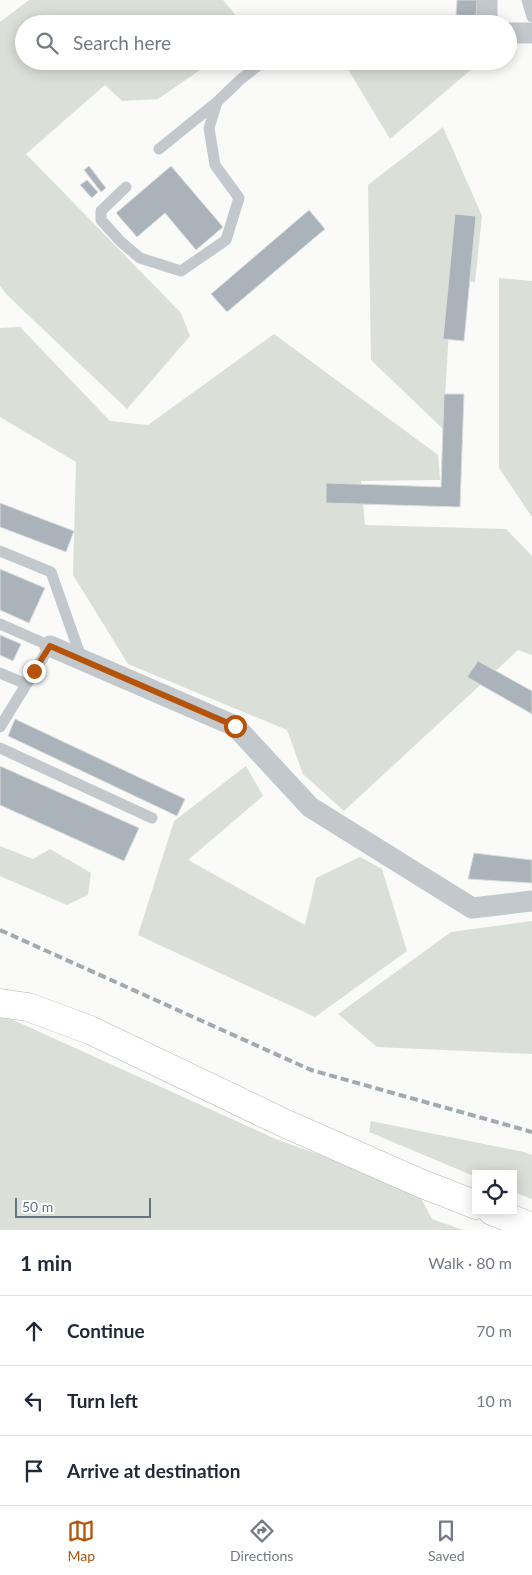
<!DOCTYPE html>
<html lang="en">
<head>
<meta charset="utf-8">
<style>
	:root { --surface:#fff; --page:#f6f6f7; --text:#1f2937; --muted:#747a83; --line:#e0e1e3; --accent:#b45309 }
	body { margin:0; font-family:Lato,sans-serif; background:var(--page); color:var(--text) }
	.controls { position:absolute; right:15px; bottom:15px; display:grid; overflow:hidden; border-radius:0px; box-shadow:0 2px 12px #0003 }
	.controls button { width:45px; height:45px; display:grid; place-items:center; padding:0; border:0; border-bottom:1px solid var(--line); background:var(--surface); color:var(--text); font:25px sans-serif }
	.scale { position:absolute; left:15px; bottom:12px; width:136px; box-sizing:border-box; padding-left:5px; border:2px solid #657683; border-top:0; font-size:14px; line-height:18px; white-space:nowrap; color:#657683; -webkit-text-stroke:4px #fff; paint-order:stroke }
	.stop { position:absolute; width:15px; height:15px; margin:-11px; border:4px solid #b45309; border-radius:50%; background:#fff }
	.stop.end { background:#b45309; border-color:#fff; box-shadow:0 1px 5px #0008 }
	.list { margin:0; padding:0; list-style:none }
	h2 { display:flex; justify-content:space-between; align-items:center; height:65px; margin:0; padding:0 20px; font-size:21px }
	h2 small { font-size:16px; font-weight:400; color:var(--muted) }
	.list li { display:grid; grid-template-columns:32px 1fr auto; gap:15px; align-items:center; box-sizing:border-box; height:70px; padding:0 20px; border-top:1px solid var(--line) }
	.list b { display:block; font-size:19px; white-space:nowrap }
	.list em { font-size:16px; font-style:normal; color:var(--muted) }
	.icon { flex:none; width:28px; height:28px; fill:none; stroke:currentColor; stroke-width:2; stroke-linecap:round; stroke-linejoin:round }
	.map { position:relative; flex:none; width:532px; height:1230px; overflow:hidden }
	.search { position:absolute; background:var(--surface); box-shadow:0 2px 12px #0003; left:15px; right:15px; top:15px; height:55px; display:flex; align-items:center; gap:12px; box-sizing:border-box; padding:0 18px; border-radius:28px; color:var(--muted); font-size:19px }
	.sheet { height:275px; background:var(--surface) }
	nav { display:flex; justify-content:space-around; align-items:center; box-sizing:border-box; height:70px; border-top:1px solid var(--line); background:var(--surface); font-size:14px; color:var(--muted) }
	nav a { display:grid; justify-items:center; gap:2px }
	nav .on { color:var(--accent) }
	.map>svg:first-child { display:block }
	.green { fill:#dadfd7 }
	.building { fill:#aab3b9; stroke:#dcdcda }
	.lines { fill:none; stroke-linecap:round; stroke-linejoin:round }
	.secondary-casing { stroke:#b3babf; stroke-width:29 }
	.service { stroke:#c3c8cc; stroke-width:11 }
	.minor { stroke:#c3c8cc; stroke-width:21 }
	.secondary { stroke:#fff; stroke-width:28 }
	.rail { stroke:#a2aab0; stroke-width:4; stroke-dasharray:8 4; stroke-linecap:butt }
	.route { stroke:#b45309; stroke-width:6 }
</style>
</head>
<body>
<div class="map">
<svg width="532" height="1230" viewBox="0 0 532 1230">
	<rect width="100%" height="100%" fill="#fafaf8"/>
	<!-- green -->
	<path class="green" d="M29 0H223L243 24H24V61H213L158 99 122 101 105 85 26 154 181 313 190 336 127 409 6 294 0 286V22Z
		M343 61H481L390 139Z
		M443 127 482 216 475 282 452 281 443 429 371 360 368 185Z
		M499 278 532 281V517L499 468Z
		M20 327 110 421 148 425 274 334 438 455 440 480 361 481 365 525 506 529 532 556V655L518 650 344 811 303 774 287 730 128 664 73 575 76 462 0 417V328Z
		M246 766 263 796 188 860 305 925 316 878 360 857 382 869 407 951 315 1017 138 935 174 821Z
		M0 846 33 859 50 849 91 873 88 895 67 905 0 876Z
		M532 921V1054L377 1047 338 1014 451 932Z
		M0 1014 278 1140 416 1189 432 1219 463 1230H0Z
		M371 1121 524 1152 532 1155V1199L513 1192V1174H476V1177L369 1132Z"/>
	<!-- building -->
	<path class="building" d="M457 0H477L476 16 456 15Z
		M89 166 106 188 101 192 84 170Z
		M171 166 223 227 196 250 165 213 137 237 116 213Z
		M87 180 98 192 92 198 80 185Z
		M309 210 325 229 227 312 211 294Z
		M455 214 476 216 464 341 443 339Z
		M444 394H464L460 507 326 503V483L441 487Z
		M0 503 74 531 66 552 0 527Z
		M0 569 45 588 29 623 0 610Z
		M0 635 21 644 13 661 0 655Z
		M478 661 532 691V714L467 677Z
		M15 719 185 799 177 816 8 736Z
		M0 766 139 828 124 861 0 805Z
		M474 853 532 860V883L468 879Z"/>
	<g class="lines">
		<defs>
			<path id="secondary" d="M0 1003 28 1007 90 1030 284 1123 420 1183 476 1205
				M492 1211 532 1227"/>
		</defs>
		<!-- secondary casing -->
		<use href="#secondary" class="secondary-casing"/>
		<!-- service -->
		<path class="service" d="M527 0 532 17
			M159 149 217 102
			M126 187 101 211V220L121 242 140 258 181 271 226 240 239 198 215 165 209 128 217 102 241 79 264 61
			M0 551 51 572 82 660
			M0 624 50 646 0 727
			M0 673 26 684
			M0 748 152 818"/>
		<!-- minor -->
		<path class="minor" d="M487 0V16L489 24
			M508 33H532
			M50 646 235 726 310 807 472 908 532 901"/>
		<!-- secondary -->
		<use href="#secondary" class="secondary"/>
		<!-- rail -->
		<path class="rail" d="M0 930 311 1070 532 1132"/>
	</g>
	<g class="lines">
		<!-- route -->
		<path class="route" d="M34 671 50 646 235 726"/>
	</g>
</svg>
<div class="controls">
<button><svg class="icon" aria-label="locate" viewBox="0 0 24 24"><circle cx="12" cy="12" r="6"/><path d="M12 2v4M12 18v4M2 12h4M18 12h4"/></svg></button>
</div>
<div class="scale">50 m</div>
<div class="stop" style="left:235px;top:726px"></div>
<div class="stop end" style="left:34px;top:671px"></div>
<div class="search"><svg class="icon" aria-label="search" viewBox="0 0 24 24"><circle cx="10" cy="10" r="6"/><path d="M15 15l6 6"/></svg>Search here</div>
</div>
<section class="sheet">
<h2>1 min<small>Walk · 80 m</small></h2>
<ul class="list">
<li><svg class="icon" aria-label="ahead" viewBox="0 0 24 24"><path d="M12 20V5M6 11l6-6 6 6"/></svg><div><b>Continue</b></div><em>70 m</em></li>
<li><svg class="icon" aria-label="left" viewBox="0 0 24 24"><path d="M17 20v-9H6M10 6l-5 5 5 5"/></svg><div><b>Turn left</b></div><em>10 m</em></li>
<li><svg class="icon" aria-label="arrive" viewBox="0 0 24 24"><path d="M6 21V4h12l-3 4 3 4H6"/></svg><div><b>Arrive at destination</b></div></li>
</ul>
</section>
<nav>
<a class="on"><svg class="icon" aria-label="map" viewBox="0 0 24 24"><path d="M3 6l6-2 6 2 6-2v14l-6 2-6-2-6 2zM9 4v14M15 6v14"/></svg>Map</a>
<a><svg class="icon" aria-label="directions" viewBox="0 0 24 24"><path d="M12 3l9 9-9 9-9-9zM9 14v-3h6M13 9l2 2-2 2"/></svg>Directions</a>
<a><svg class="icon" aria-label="saved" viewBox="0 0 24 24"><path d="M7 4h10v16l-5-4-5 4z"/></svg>Saved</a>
</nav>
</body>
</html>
